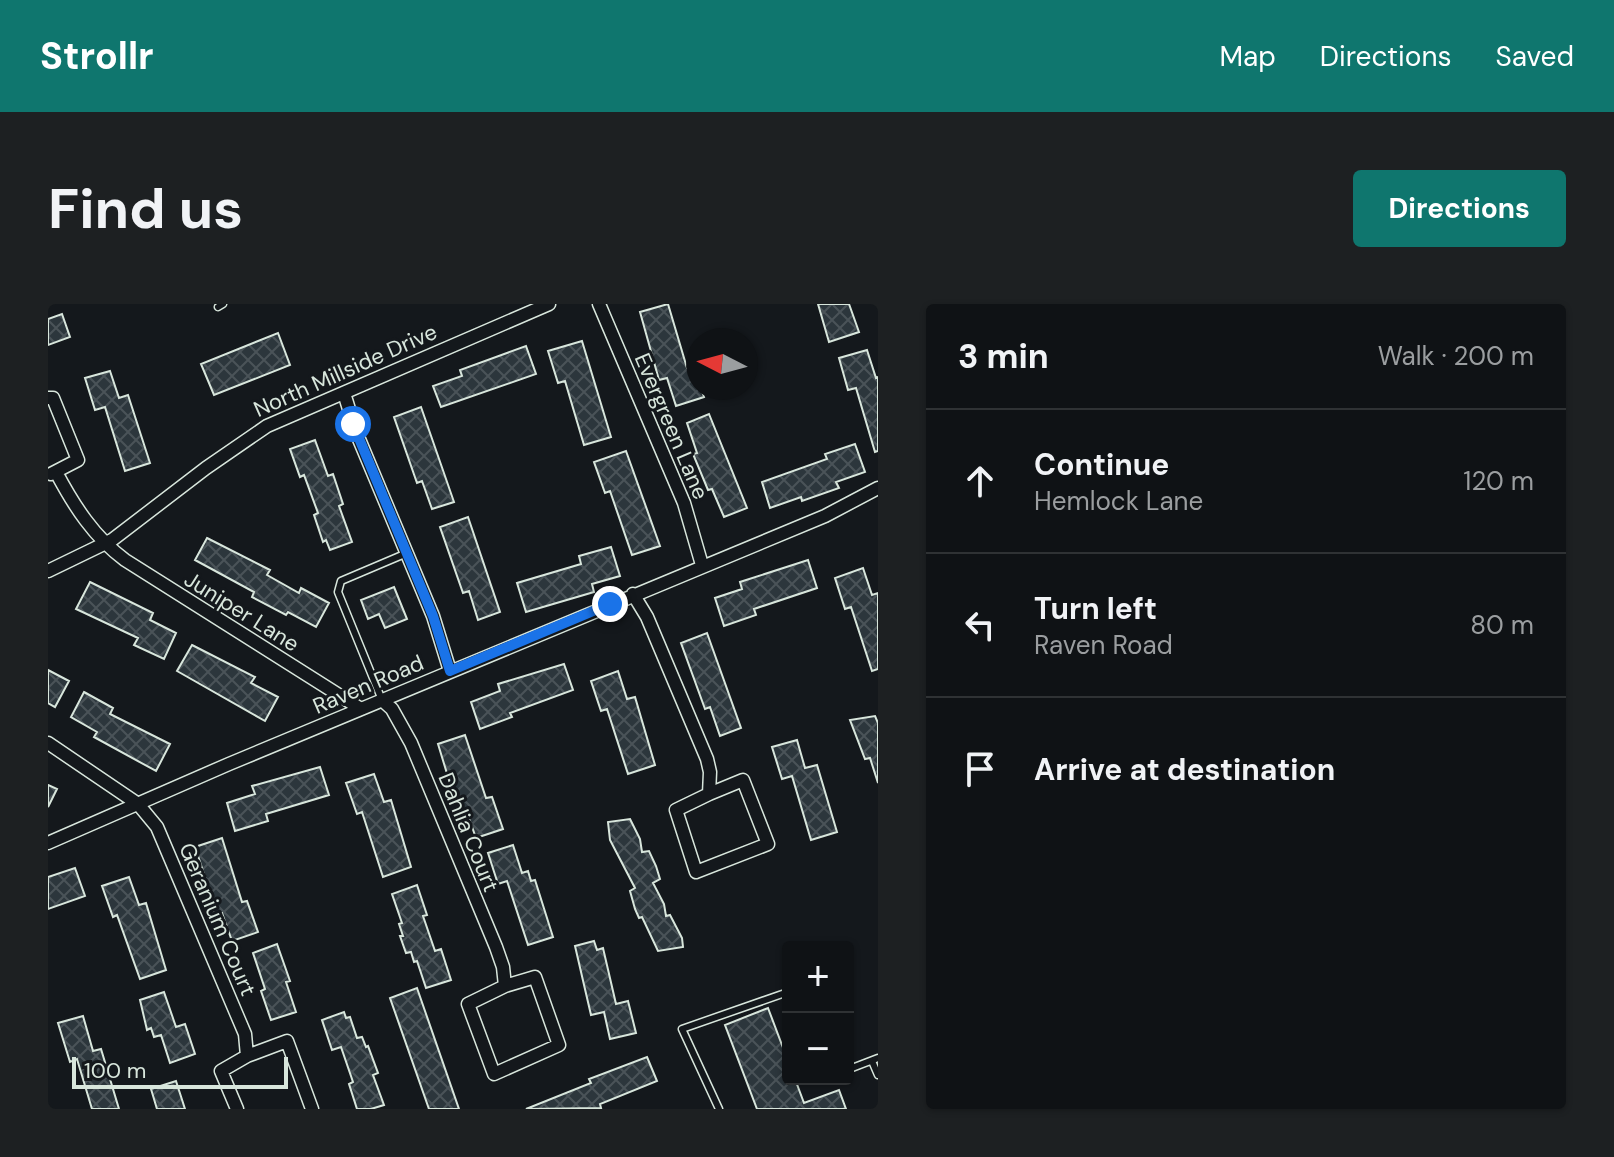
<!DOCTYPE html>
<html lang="en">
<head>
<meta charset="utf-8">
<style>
	:root { --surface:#0f1215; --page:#1d2022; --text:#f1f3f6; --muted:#9b9ea0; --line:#2f3234; --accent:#0f766e }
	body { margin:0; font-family:"DM Sans",sans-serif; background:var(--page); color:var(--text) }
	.controls { position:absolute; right:24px; bottom:24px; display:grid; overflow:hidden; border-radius:8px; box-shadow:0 2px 6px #0004 }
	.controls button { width:72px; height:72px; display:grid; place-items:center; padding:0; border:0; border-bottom:2px solid var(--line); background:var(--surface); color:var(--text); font:40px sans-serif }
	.compass { position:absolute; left:638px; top:24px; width:72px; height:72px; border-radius:50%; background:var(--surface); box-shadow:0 2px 6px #0004; rotate:276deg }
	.scale { position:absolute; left:24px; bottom:20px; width:216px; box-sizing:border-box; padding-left:8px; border:4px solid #d8e6dc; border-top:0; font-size:22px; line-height:28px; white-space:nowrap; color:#d8e6dc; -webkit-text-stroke:6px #14181c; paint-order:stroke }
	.stop { position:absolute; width:24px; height:24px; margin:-18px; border:6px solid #1a73e8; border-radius:50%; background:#fff }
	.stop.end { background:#1a73e8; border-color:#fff; box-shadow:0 2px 8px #0008 }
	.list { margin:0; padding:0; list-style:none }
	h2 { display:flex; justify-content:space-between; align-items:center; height:104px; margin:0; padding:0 32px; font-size:34px }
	h2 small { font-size:26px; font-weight:400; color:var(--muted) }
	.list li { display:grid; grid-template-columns:52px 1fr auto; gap:24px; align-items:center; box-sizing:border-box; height:144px; padding:0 32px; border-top:2px solid var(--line) }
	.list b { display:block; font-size:30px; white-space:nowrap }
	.list p { margin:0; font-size:26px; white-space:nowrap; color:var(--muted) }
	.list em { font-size:26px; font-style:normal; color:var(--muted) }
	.icon { flex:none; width:44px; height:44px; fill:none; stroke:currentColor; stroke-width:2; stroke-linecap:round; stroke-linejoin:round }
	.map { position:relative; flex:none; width:830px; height:805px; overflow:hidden; border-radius:8px }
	header { display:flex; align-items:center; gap:48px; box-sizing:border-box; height:112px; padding:0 40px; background:var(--accent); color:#fff }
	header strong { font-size:38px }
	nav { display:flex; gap:44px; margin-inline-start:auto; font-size:28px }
	.intro { display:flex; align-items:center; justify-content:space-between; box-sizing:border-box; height:192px; padding:0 48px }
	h1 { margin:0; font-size:56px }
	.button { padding:20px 36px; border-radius:8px; background:var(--accent); color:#fff; font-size:28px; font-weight:700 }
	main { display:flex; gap:48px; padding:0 48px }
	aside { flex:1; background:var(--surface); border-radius:8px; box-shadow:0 2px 6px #0004 }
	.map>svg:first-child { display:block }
	.building { fill:url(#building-cross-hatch); stroke:#d8e6dc; stroke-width:2 }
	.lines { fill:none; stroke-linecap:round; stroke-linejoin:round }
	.service-casing { stroke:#d8e6dc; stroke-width:9 }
	.minor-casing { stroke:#d8e6dc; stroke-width:15 }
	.service { stroke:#14181c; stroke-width:6 }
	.minor { stroke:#14181c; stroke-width:12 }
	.route { stroke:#1a73e8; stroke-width:10 }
	.labels { text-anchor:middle; stroke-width:6; stroke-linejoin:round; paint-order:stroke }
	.street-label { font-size:22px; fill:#d8e6dc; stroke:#14181c }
</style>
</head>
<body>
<header>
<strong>Strollr</strong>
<nav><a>Map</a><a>Directions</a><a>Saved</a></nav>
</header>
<div class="intro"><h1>Find us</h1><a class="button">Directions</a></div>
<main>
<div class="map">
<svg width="830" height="805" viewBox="0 0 830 805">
	<defs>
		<pattern id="building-cross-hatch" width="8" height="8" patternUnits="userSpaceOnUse" patternTransform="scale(2)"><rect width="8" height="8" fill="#2c363c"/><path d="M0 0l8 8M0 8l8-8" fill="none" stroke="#4a5358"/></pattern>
	</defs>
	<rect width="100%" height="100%" fill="#14181c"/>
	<!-- building -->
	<path class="building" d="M620 0 639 64 646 62 650 84H653L656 93 628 102 619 74 611 76 592 8Z
		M770 0H801L811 28 781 38Z
		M14 10 22 33 0 41V15Z
		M230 29 242 61 166 91 153 60Z
		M534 37 563 133 536 141 517 77 510 79 500 47Z
		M478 42 488 70 393 103 385 82 414 72 412 66Z
		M819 46 828 74 830 73V147L827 148 808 84 800 86 791 54Z
		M62 67 71 94 80 91 102 159 77 167 57 103 47 106 37 74Z
		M373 103 406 198 384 205 374 177 369 179 346 113Z
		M661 110 699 204 676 213 664 185 660 186 645 150 649 149 639 119Z
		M267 136 280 172 285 170 295 200 291 202 304 238 282 246 278 236 275 238 266 211 270 209 256 171 252 173 242 145Z
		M807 140 817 168 788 178 791 184 754 197 753 193 722 204 714 178 779 155 777 150Z
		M578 147 612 242 584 251 562 187 557 189 546 158Z
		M420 213 452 308 430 316 421 287 415 289 392 223Z
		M159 234 222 266 219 271 251 289 253 284 281 299 268 323 240 308 238 311 204 293 206 288 147 256Z
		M563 243 572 272 544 280 546 288 478 308 469 279 533 260 531 252Z
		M760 256 769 284 706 305 708 311 676 322 667 294 694 285 692 278Z
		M815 264 824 291 830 289V365L824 367 803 303 797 305 787 274Z
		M42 278 105 309 102 316 128 329 116 355 86 341 90 334 28 305Z
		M346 283 359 315 337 324 331 310 320 315 313 296Z
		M659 329 693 424 672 432 662 403 657 405 633 339Z
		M144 341 207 373 203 379 230 393 217 417 129 367Z
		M516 360 525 386 462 409 464 413 432 425 423 398 452 387 450 380Z
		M0 366 21 377 7 403 0 399Z
		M570 367 579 395 587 393 607 461 580 470 559 405 553 407 543 377Z
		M36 388 65 404 62 410 122 440 108 467 46 433 49 428 23 413Z
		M827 412 830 419V479L822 454 817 455 802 416Z
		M417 431 438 494 444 493 455 525 428 534 418 506 411 509 390 440Z
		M749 436 757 464 769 461 789 528 763 536 744 472 734 475 724 443Z
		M272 463 281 491 218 510 220 517 187 527 179 499 207 490 204 482Z
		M326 470 336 498 343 496 363 563 335 573 314 508 309 510 298 479Z
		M0 481 9 485 0 503Z
		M582 515 592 535 594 548 601 547 608 562 612 575 605 579 616 600 618 612 622 611 634 634 635 643 610 647 594 613 591 614 587 605 582 587 587 584 562 536 560 518Z
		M174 534 194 598 199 597 210 628 184 637 174 609 167 612 154 575 157 573 147 543Z
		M465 541 474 569 480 567 483 577 487 576 505 633 480 641 459 577 450 580 440 549Z
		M27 564 37 592 0 605V573Z
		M81 573 91 601 98 599 118 666 92 675 69 611 65 613 54 582Z
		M369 581 379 611 375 612 387 647 393 645 403 676 378 684 369 657 366 658 363 648 358 649 352 632H355L351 620 354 619 344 590Z
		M546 637 549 646 555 644 568 700 580 697 588 729 562 735 556 708 543 711 527 642Z
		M229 640 242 677 238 678 248 708 223 716 213 687 217 685 205 649Z
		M369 684 411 805H381L342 694Z
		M116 688 128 723 137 720 147 750 122 759 113 731 106 733 103 724 99 726 92 696Z
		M720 704 740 757V775H747L756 799 791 786 798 805H709L677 721Z
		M296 708 298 714 302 713 309 734 314 733 318 743 320 742 330 769 325 771 336 801 323 805H309L301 780 305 778 293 743 284 746 274 716Z
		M35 712 45 747 53 745 71 805H44L29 755 22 758 10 719Z
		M599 753 609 777 552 800 553 804 478 805 543 779 541 775Z
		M128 777 137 805H109L103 785Z"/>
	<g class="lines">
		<defs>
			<path id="service" d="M170 3 175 0
				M334 396 290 288 293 277 359 249
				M800 755 804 764 830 754
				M824 757 830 771
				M671 805 634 725 740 688"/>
			<path id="minor" d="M551 0 636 199 654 261
				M296 89 308 128 385 312 402 367
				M0 94H5L30 156 3 170
				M8 168C26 202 46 233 77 256L313 405
				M0 267 64 236 158 164 219 122 501 0
				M585 290 599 313 659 455 662 468 661 490 628 506 648 568 720 540 695 476 661 490
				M334 396 344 405 363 439 448 643 455 663 457 682
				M0 439 90 500 109 523 197 730 199 752 173 767 189 805
				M0 539 181 460 777 212 830 184
				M487 673 511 741 446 770 420 700 457 682Z
				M199 752 239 737 264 805"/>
		</defs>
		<!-- service casing -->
		<use href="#service" class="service-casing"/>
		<!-- minor casing -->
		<use href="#minor" class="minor-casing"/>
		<!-- service -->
		<use href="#service" class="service"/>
		<!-- minor -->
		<use href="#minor" class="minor"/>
	</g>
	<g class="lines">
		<!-- route -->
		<path class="route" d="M305 120 385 312 402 367 562 300"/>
	</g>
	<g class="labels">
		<!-- street labels -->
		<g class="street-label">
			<text transform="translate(297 66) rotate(-24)" y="8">North Millside Drive</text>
			<text transform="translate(624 122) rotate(67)" y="8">Evergreen Lane</text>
			<text transform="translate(194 307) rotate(32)" y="8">Juniper Lane</text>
			<text transform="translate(320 380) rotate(-23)" y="8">Raven Road</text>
			<text transform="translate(421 528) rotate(68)" y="8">Dahlia Court</text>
			<text transform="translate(170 615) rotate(67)" y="8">Geranium Court</text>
		</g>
	</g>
</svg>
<div class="controls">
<button>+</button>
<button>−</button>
</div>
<svg class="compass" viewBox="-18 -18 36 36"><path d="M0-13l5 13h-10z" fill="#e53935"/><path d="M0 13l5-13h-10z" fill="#9b9ea0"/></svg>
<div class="scale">100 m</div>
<div class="stop" style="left:305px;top:120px"></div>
<div class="stop end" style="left:562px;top:300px"></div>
</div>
<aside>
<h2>3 min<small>Walk · 200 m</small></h2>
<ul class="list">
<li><svg class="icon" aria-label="ahead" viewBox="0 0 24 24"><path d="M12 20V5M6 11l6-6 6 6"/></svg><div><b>Continue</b><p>Hemlock Lane</p></div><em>120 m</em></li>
<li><svg class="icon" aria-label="left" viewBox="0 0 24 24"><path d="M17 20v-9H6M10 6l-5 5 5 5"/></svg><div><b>Turn left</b><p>Raven Road</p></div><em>80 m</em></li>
<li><svg class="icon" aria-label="arrive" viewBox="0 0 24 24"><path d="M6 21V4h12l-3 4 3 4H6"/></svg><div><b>Arrive at destination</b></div></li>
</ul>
</aside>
</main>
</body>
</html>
